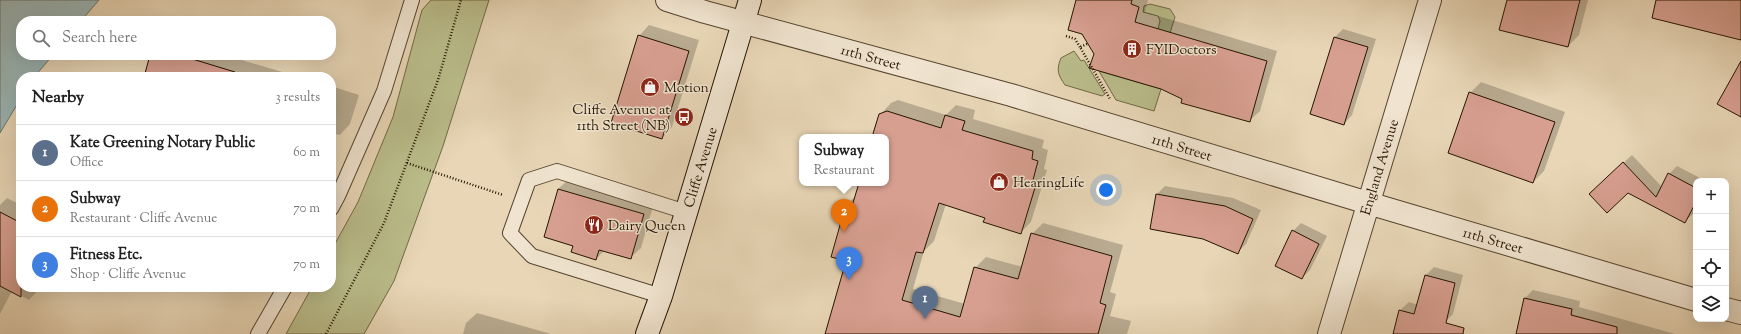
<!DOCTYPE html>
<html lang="en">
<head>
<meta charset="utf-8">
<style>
	:root { --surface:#fff; --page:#f6f6f6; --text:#222; --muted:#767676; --line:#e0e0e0; --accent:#2563eb }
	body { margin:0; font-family:"Sorts Mill Goudy",serif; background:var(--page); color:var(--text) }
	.controls { position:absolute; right:12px; bottom:12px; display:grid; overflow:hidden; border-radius:8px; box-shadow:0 4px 16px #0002 }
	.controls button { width:36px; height:36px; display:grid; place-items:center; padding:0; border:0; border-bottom:1px solid var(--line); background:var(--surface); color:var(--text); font:20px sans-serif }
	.you { position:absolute; left:1106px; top:190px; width:14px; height:14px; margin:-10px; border:3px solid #fff; border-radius:50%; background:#1a73e8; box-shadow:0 0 0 6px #1a73e833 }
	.badge { display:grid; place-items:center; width:26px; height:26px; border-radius:50%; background:var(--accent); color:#fff; font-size:13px; font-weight:700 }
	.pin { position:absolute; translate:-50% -33px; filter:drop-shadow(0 1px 2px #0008) }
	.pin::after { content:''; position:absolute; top:21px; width:14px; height:12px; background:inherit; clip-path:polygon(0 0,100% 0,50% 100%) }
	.popup { position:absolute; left:799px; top:134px; width:90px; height:52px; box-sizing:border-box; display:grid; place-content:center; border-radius:8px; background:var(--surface); filter:drop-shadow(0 1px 3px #0005); font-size:13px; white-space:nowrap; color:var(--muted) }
	.popup b { font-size:15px; color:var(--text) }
	.popup::after { content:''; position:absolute; left:50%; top:100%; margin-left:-8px; border:8px solid transparent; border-top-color:var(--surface) }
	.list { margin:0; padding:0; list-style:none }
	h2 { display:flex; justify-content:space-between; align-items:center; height:52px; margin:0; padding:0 16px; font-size:17px }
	h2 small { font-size:13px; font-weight:400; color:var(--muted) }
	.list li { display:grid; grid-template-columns:26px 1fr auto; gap:12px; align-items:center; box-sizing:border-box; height:56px; padding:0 16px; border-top:1px solid var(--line) }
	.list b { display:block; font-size:15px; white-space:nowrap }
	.list p { margin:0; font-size:13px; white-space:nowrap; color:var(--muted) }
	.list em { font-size:13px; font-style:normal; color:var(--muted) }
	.icon { flex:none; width:22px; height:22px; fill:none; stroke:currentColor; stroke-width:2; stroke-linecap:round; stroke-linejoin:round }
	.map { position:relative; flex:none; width:1741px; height:334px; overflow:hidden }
	.search { position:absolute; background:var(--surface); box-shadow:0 4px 16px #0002; left:16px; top:16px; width:320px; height:44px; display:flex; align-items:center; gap:10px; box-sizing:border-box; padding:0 14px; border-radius:16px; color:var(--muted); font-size:15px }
	.panel { position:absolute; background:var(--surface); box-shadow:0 4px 16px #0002; left:16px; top:72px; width:320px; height:220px; border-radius:16px }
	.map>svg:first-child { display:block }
	.green { fill:#babd8b; stroke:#706846 }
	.water { fill:#9bb7b8; stroke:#6c766e }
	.shadow { fill:#0003 }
	.building { fill:#d79f90; stroke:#261400 }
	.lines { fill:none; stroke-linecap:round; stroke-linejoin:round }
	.service-casing { stroke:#56442e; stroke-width:16 }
	.minor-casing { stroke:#56442e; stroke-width:24 }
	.secondary-casing { stroke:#261400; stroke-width:24 }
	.path { stroke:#261400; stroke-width:2.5; stroke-dasharray:1 2; stroke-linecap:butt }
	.service { stroke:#f0e4d0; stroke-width:14 }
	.minor { stroke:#f0e4d0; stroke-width:22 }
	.secondary { stroke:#f0e4d0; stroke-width:22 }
	.labels { text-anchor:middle; stroke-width:3; stroke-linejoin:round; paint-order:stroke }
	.poi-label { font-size:14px; fill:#261400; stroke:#f0e4d0; text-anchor:start }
	.street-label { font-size:14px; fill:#261400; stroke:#f0e4d0 }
</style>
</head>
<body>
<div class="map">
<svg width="1741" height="334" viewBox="0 0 1741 334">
	<rect width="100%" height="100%" fill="#e8d6b6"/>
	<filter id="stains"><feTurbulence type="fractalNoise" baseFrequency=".005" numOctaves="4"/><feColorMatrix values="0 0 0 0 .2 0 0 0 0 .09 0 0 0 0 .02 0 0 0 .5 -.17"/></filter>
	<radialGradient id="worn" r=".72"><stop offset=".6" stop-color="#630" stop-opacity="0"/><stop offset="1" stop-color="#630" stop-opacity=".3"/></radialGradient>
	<!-- green -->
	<path class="green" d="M431 0H489L443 146 394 281 364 334H286L312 287H331V251L358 202 393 117 422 10Z
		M1150 4 1170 9 1175 17 1170 33 1158 29 1160 21 1158 16 1143 12 1144 6Z
		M1074 51 1081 61 1084 60 1105 94 1102 96 1065 85C1058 75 1056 70 1061 58Z
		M1099 71 1161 89 1154 111 1116 100Z"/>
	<!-- water -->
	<path class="water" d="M0 0H99L81 21H21V55H53L34 77H21V98L0 133Z"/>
	<!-- shadow -->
	<path class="shadow" d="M1077 0H1148L1145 12 1277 51 1260 111 1249 121 1184 99 1095 54Z
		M1508 0H1588L1579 35 1568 46Z
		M649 25 699 40 672 127 662 138 639 36Z
		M1343 29 1376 39 1352 115 1344 124 1311 113 1335 37Z
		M152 55H225L299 77H145Z
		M1481 82 1565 112 1544 171 1533 182 1470 93Z
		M331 86 359 95 350 124 340 135 331 133Z
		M898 100 946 115 956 105 975 110 973 119 1044 140 1042 148 1048 150 1044 169 1047 170 1031 222 1020 233 986 217 946 204 934 241 924 251 913 289 965 304 975 268 986 257 1023 267 1032 234 1043 223 1123 245 1110 292 1116 294 1110 316 1131 321 1127 334H826L847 261 832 256 847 204 857 195 860 183H886V137H873L880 115 891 103Z
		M1632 155 1662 187 1669 174 1677 166 1702 179 1701 181H1696V207L1693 214 1684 222 1628 192 1599 186Z
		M569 179 654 203 641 248 630 258 604 251 596 259 574 245 558 189Z
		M1165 186 1233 198 1261 210 1246 244 1238 252 1203 238 1151 228 1157 194Z
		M7 198 21 205V287H41L29 300 12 291 0 314V205Z
		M1301 223 1327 236 1310 270 1302 278 1293 231Z
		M1434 267 1463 275 1453 314 1445 322 1427 334H1404L1400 310 1409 302 1418 305 1426 275Z
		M1533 290 1580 301 1579 307 1675 334H1517L1525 298Z
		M477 313 551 334H463L466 323Z"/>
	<!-- building -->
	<path class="building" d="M1076 0H1132L1131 4 1139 7 1135 22 1267 61 1250 122 1181 103 1182 99 1161 89 1089 68 1094 54 1082 34 1068 30Z
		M1507 0H1580L1568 47 1499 30Z
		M1656 0H1741V40L1652 18Z
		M638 35 689 51 662 139 611 123Z
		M1334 37 1368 47 1344 125 1310 114Z
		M150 55H179L235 72 234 77H144Z
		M1741 61V117L1717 104Z
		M1469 92 1555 122 1533 183 1448 153Z
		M887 111 941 128 945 115 965 121 962 130 1033 151 1032 159 1038 161 1033 180 1037 181 1021 234 983 222 985 218 939 203 923 253 916 252 902 300 960 317 974 267 1018 279 1031 233 1112 256 1100 303 1106 305 1098 334H825L846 261 831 257 846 204 852 206 859 183H886V137H872L879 114Z
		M1623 162 1656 197 1668 173 1696 188V202L1685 223 1628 193 1607 213 1589 194Z
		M558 189 644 214 631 259 599 250 596 260 571 252 573 246 544 237Z
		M1156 194 1225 206 1253 219 1238 254 1203 239 1150 229Z
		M0 212 21 223V297L0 286Z
		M1292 230 1319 244 1302 279 1275 266Z
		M1425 275 1455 283 1446 323 1464 328 1463 334H1393L1399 310 1414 314Z
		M1524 298 1572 309 1571 315 1617 327V334H1516Z"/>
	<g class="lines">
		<defs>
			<path id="service" d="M331 209 338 196 384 91 412 0
				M661 296 532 256 510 233 529 180 557 171 686 212
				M258 334 285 287"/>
			<path id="minor" d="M667 0 705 12 1011 95 1368 203 1696 300
				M1726 309 1741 313
				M1329 334 1430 0"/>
			<path id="secondary" d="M647 334 661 296 750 0"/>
		</defs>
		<!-- service casing -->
		<use href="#service" class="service-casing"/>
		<!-- minor casing -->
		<use href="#minor" class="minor-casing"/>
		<!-- secondary casing -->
		<use href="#secondary" class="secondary-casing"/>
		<!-- path -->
		<path class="path" d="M1066 36 1075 39 1080 47
			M1087 44 1080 47 1110 99
			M407 163 503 195
			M326 334 384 223 438 80 461 0"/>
		<!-- service -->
		<use href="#service" class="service"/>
		<!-- minor -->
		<use href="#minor" class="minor"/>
		<!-- secondary -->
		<use href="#secondary" class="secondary"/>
	</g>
	<!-- icons -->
	<defs>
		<symbol id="building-disc" viewBox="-11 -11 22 22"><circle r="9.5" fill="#8f2418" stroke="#f0e4d0"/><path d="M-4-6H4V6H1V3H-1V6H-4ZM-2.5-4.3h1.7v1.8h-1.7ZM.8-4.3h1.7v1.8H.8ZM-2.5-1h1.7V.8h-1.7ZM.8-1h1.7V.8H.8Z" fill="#fff"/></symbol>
		<symbol id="shop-disc" viewBox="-11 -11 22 22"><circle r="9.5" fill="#8f2418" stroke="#f0e4d0"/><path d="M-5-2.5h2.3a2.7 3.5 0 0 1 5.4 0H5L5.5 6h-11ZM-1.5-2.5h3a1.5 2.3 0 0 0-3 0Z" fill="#fff"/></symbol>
		<symbol id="bus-disc" viewBox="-11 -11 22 22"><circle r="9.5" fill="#8f2418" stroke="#f0e4d0"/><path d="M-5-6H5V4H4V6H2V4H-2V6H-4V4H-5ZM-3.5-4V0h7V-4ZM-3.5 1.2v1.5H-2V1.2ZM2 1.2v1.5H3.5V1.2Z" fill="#fff"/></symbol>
		<symbol id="restaurant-disc" viewBox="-11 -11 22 22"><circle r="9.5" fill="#8f2418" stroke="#f0e4d0"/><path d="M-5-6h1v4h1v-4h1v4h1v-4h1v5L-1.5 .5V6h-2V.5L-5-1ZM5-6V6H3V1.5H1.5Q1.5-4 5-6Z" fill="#fff"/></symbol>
	</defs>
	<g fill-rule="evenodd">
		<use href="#building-disc" x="1121" y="38" width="22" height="22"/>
		<use href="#shop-disc" x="639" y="76" width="22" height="22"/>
		<use href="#bus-disc" x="673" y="106" width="22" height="22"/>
		<use href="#shop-disc" x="988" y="171" width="22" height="22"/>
		<use href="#restaurant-disc" x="583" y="214" width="22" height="22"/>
	</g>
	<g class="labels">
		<!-- poi labels -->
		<g class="poi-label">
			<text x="1146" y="54">FYIDoctors</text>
			<text x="664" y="92">Motion</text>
			<text x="670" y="114" text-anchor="end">Cliffe Avenue at<tspan x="670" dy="16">11th Street (NB)</tspan></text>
			<text x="1013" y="187">HearingLife</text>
			<text x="608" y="230">Dairy Queen</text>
		</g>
		<!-- street labels -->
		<g class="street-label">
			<text transform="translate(871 57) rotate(15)" y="5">11th Street</text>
			<text transform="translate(1182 147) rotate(17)" y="5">11th Street</text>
			<text transform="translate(700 167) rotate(-73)" y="5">Cliffe Avenue</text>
			<text transform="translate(1379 167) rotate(-73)" y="5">England Avenue</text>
			<text transform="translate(1493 240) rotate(16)" y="5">11th Street</text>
		</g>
	</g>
	<rect width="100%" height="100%" filter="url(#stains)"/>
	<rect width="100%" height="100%" fill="url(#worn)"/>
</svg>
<div class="controls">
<button>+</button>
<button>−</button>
<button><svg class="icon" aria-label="locate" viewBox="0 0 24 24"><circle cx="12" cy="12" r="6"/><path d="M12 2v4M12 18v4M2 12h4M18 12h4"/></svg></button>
<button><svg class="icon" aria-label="layers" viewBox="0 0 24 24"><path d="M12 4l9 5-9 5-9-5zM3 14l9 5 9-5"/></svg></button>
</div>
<div class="you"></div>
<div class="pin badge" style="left:925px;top:319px;background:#5c6f8a">1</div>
<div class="pin badge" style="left:844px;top:232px;background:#e8710a">2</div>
<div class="popup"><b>Subway</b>Restaurant</div>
<div class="pin badge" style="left:849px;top:280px;background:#3f7fe0">3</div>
<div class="search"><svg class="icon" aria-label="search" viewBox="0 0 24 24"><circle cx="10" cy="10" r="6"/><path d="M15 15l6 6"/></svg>Search here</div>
<section class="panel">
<h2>Nearby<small>3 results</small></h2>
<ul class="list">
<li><span class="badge" style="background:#5c6f8a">1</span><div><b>Kate Greening Notary Public</b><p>Office</p></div><em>60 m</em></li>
<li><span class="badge" style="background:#e8710a">2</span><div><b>Subway</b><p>Restaurant · Cliffe Avenue</p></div><em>70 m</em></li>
<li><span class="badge" style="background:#3f7fe0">3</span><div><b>Fitness Etc.</b><p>Shop · Cliffe Avenue</p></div><em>70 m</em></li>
</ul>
</section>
</div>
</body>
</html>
